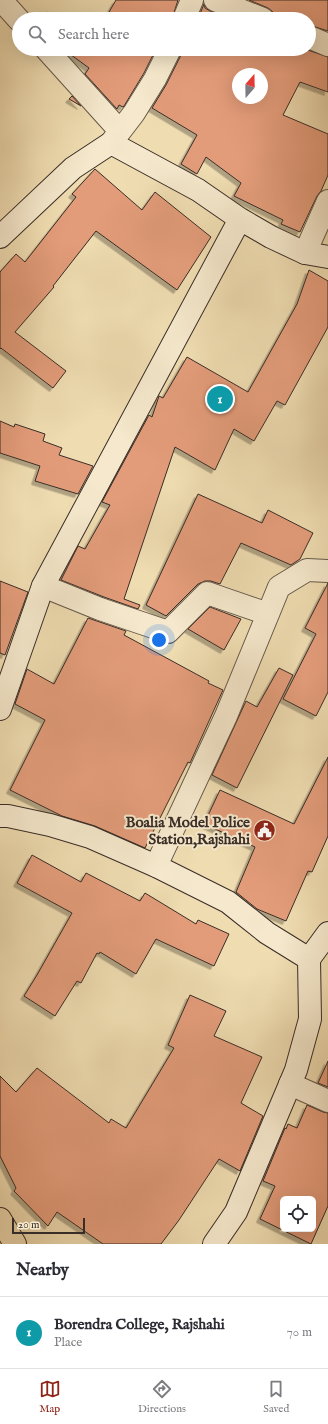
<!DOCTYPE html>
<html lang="en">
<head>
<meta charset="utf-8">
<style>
	:root { --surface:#fff; --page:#f7f7f7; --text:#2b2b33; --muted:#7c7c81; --line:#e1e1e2; --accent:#8f2418 }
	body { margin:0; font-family:"IM FELL English",serif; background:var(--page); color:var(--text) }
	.controls { position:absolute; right:12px; bottom:12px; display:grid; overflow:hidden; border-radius:6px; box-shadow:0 4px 16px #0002 }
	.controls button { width:36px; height:36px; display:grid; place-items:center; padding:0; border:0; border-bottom:1px solid var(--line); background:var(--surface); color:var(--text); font:20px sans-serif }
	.compass { position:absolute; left:232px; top:68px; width:36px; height:36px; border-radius:50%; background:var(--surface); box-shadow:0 4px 16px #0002; rotate:20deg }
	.scale { position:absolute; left:12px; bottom:10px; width:73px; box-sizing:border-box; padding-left:4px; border:2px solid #392d27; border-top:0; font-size:11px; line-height:14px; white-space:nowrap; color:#392d27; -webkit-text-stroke:3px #f5e8cc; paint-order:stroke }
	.you { position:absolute; left:159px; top:640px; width:14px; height:14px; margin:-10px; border:3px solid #fff; border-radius:50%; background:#1a73e8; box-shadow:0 0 0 6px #1a73e833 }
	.badge { display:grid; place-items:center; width:26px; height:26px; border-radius:50%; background:var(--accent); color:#fff; font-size:13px; font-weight:700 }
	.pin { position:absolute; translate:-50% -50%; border:2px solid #fff; box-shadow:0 1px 4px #0006 }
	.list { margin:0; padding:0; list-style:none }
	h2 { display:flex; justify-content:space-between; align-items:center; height:52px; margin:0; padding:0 16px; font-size:17px }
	h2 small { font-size:13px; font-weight:400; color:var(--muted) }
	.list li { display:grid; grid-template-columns:26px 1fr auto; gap:12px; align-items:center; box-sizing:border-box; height:72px; padding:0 16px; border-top:1px solid var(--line) }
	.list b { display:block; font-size:15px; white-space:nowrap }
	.list p { margin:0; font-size:13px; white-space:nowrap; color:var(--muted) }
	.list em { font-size:13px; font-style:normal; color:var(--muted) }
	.icon { flex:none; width:22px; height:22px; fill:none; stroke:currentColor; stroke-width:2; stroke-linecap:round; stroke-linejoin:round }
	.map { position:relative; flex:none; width:328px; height:1244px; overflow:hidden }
	.search { position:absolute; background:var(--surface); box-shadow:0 4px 16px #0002; left:12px; right:12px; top:12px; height:44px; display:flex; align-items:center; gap:10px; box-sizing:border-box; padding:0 14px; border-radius:22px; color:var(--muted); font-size:15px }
	.sheet { height:124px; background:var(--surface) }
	nav { display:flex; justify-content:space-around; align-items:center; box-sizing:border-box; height:56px; border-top:1px solid var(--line); background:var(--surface); font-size:11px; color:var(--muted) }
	nav a { display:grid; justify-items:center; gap:2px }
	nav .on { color:var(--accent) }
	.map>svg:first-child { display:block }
	.building { fill:#e39c7a; stroke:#392d27; fill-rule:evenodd; filter:url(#shadow) }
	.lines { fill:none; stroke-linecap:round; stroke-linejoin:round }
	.street-casing { stroke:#66594a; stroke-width:24 }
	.secondary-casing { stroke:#392d27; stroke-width:24 }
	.highway-casing { stroke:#392d27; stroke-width:24 }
	.street { stroke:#f5e8cc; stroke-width:22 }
	.secondary { stroke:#f5e8cc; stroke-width:22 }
	.highway { stroke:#efdcb1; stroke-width:22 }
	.labels { text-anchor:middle; stroke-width:4; stroke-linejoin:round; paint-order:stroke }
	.poi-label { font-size:15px; font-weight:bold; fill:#392d27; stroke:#f5e8cc; text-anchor:end }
</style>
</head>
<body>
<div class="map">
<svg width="328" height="1244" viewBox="0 0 328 1244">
	<defs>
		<filter id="shadow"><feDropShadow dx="-3.5" dy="3.5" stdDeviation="0" flood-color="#0004"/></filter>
	</defs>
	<rect width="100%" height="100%" fill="#efdcb1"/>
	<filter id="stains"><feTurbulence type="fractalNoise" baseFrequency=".005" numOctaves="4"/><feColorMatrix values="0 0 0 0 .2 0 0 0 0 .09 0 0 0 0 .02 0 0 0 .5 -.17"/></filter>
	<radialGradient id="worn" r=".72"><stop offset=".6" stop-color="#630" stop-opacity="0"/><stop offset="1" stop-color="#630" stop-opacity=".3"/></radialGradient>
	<!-- building -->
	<path class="building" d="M116 0H178L172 19H105Z
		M249 0H328V31L309 25V19H275L273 12 268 8Z
		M204 4 205 8 210 11 229 19H198Z
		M47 12 57 19H42Z
		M63 49H156L144 73 124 106 123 107 119 105 117 109 85 74 89 68Z
		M182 49H305L328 57V92L300 82 283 115 328 134V175L321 191 317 196 300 232 281 224 283 220 234 196 241 183 206 157 197 174 181 164 197 135 152 108 166 85 181 55ZM238 74H262V98H238Z
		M72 96 81 106 69 99Z
		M95 169 142 210 155 192 211 237 177 290 96 231 53 286 54 287 15 332 66 371 53 388 1 348 0 349V272L16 254 25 262 76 197 72 194Z
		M309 270 328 281V327L285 405 277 401 254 441 234 429 215 470 175 447 124 599 140 605 138 609 104 597 61 580 78 546 85 549 110 505 102 502 149 415 152 417 159 396 163 398 187 357 248 392 297 304Z
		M0 421 14 427 15 424 45 434 43 441 62 448 59 455 93 466 78 494 35 481 40 466 0 453Z
		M198 494 262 523 268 510 313 533 300 559 291 565 241 543 220 584 211 581H205L198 584 166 616 146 605Z
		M0 581 28 592 5 655 0 653Z
		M328 583V692L316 716 283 699 316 634 305 628Z
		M210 607 241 619 224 650 188 629Z
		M88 618 126 631 124 635 209 681 208 683 223 690 190 763 188 762 145 848 95 826 62 816 10 790 45 720 15 704 27 669 54 684Z
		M279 668 293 675 237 788 212 775 246 701 257 707Z
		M328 757V836L312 872 308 871 286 921 257 909 236 892 255 847 204 824 220 790 294 824Z
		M32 855 81 882 86 873 140 901 145 893 196 924 198 920 229 934 214 966 156 939 136 974 100 952 99 954 97 953 81 983 77 981 55 1016 24 996 37 975 72 913 17 883Z
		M190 995 226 1011 214 1036 262 1057 241 1103 263 1116 240 1171 219 1159 179 1220 161 1244H103L57 1212 48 1226 14 1191 16 1188 0 1156V1076L16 1092 37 1068 109 1123 111 1119 126 1128 174 1048 168 1045Z
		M328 1061V1087L318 1083Z
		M307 1105 323 1112 328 1113V1206L311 1244 260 1219 275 1186 263 1181 285 1128 286 1129 288 1124 297 1128ZM283 1199H313V1229H283Z"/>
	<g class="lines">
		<defs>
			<path id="street" d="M1 0 19 20
				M215 0 263 19
				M184 19 192 0
				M309 37 328 45
				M46 49 120 131
				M111 143 134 113 155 79 170 49
				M305 253 328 201
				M43 586 100 609 168 632 207 593 268 614 226 716 156 866
				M268 614 279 587 307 570 328 571
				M290 1084 328 1101"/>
			<path id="secondary" d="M0 237 73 168 111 143 198 190 240 219 271 237 305 253 328 257
				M0 709 43 586 240 219
				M0 816H8L50 825 90 837 156 866 228 902 267 933 309 959 310 1019 296 1070 236 1212 214 1244
				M309 959 328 933"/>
			<path id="highway" d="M0 1219 15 1244"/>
		</defs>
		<!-- street casing -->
		<use href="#street" class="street-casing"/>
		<!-- secondary casing -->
		<use href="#secondary" class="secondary-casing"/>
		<!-- highway casing -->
		<use href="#highway" class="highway-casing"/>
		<!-- street -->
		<use href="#street" class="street"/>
		<!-- secondary -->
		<use href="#secondary" class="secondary"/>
		<!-- highway -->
		<use href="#highway" class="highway"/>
	</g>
	<!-- icons -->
	<defs>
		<symbol id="civic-disc" viewBox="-11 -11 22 22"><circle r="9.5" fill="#8f2418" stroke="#f5e8cc"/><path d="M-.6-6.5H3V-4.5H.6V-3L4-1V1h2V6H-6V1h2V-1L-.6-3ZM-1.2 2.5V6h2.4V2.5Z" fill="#fff"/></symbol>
	</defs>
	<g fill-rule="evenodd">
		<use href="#civic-disc" x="252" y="818" width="25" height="25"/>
	</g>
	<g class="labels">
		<!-- poi labels -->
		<g class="poi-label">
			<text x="250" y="827">Boalia Model Police<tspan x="250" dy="17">Station,Rajshahi</tspan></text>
		</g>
	</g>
	<rect width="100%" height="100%" filter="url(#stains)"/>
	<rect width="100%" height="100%" fill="url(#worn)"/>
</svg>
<div class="controls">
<button><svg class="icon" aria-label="locate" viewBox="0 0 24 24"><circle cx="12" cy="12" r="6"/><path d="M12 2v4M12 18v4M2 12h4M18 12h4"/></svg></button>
</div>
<svg class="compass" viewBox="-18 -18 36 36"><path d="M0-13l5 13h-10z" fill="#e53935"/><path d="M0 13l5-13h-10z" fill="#7c7c81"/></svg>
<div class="scale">20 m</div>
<div class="you"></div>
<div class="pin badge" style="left:220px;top:399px;background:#0f9aa8">1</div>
<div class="search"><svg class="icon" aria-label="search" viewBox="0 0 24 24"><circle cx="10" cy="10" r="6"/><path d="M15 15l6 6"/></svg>Search here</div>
</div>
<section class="sheet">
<h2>Nearby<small></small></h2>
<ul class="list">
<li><span class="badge" style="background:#0f9aa8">1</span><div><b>Borendra College, Rajshahi</b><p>Place</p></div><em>70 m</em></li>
</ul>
</section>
<nav>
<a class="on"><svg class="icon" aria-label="map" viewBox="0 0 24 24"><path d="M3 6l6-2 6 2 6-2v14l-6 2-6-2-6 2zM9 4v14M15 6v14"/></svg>Map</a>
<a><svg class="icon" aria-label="directions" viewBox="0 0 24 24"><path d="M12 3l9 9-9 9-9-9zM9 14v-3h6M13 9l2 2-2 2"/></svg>Directions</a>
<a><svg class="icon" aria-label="saved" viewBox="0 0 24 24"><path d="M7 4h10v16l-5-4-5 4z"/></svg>Saved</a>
</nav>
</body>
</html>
